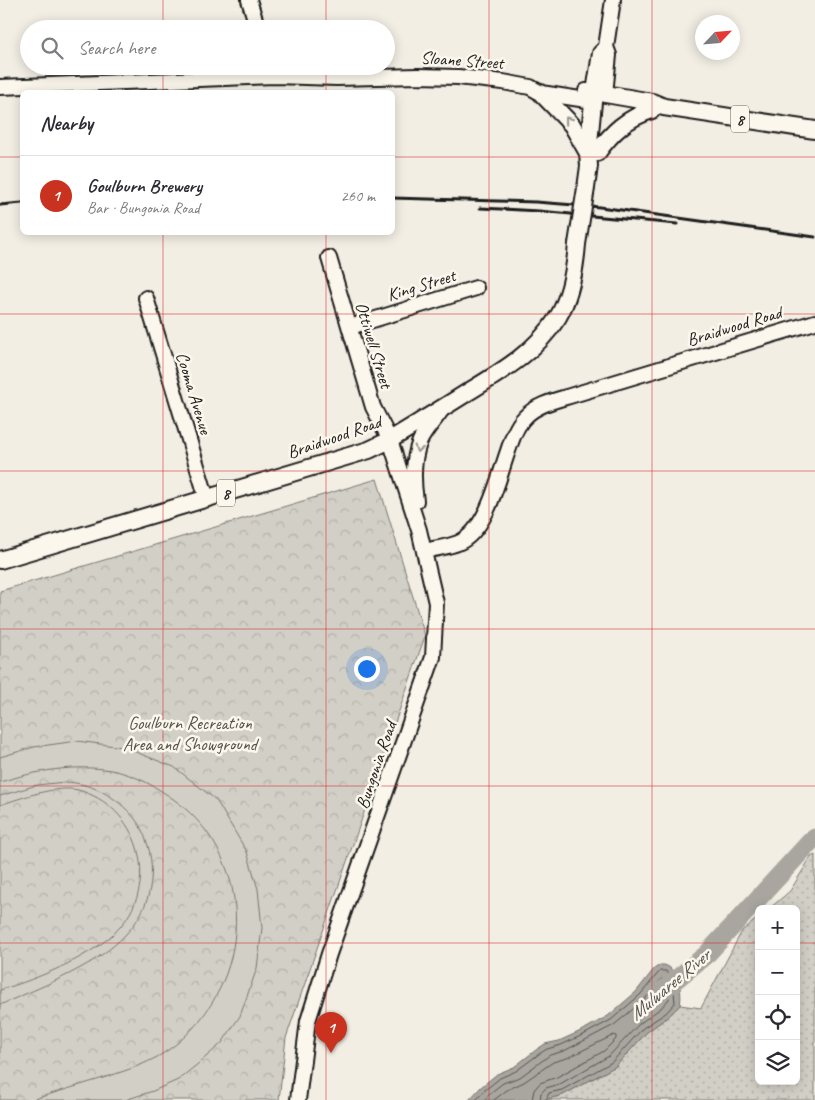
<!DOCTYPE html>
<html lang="en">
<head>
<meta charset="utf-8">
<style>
	:root { --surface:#fff; --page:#f7f7f7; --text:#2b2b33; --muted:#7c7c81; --line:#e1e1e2; --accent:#c8321e }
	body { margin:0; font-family:Caveat,sans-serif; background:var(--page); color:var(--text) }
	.controls { position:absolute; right:15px; bottom:15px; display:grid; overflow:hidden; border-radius:8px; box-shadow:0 2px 12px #0003 }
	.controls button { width:45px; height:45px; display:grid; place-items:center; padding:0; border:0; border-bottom:1px solid var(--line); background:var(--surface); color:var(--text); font:25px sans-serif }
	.compass { position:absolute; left:695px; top:15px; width:45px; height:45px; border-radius:50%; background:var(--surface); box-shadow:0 2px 12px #0003; rotate:64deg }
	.you { position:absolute; left:366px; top:668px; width:18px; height:18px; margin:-12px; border:4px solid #fff; border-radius:50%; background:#1a73e8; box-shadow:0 0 0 8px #1a73e833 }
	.badge { display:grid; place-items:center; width:32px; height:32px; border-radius:50%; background:var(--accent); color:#fff; font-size:16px; font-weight:700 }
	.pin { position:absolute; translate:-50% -41px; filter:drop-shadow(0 1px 2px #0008) }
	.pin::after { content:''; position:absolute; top:26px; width:18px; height:15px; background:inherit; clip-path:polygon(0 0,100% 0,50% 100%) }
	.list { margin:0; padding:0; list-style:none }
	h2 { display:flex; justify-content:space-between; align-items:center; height:65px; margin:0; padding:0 20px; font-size:21px }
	h2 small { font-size:16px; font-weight:400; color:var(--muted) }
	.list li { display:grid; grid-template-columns:32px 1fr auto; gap:15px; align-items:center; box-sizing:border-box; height:80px; padding:0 20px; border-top:1px solid var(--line) }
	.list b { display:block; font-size:19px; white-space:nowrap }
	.list p { margin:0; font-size:16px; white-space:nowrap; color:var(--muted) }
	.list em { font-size:16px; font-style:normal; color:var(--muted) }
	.icon { flex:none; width:28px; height:28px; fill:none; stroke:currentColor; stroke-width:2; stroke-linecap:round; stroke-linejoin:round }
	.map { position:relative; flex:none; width:815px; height:1100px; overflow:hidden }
	.search { position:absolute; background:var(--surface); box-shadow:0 2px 12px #0003; left:20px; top:20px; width:375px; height:55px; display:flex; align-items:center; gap:12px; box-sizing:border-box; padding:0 18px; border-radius:28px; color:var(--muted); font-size:19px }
	.panel { position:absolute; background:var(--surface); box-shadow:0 2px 12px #0003; left:20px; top:90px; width:375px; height:145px; border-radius:8px }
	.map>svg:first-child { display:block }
	.grass { fill:url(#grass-dots); stroke:#777671 }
	.park { fill:url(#park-crowns); stroke:#777671 }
	.pitch { fill:#d2cfc6; stroke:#777671 }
	.water { fill:#a9a6a0; stroke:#716f6b }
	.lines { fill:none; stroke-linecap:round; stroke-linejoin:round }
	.shore { stroke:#545351; stroke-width:1 }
	.river { stroke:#a9a6a0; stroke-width:19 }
	.minor-casing { stroke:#1c1c1c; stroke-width:18 }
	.major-casing { stroke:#1c1c1c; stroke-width:20 }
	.minor { stroke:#fbf7ec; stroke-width:14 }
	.major { stroke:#fbf7ec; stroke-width:16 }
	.rail { stroke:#1c1c1c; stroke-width:3 }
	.major-bridge-casing { stroke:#1c1c1c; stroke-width:20; stroke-linecap:butt }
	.major-bridge { stroke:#fbf7ec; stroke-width:16 }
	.oneway { stroke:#97948e }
	.grid { fill:none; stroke:#d62828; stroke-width:1; stroke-opacity:0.55 }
	.labels { text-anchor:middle; stroke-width:5; stroke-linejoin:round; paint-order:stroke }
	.shield { fill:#fbf7ec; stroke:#5f5e5a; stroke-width:1 }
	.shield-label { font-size:16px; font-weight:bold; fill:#1c1c1c }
	.street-label { font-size:18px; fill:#1c1c1c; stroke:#fbf7ec }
	.park-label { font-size:18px; fill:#53524f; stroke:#fbf7ec }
	.water-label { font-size:19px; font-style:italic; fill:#545351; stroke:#fbf7ec }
</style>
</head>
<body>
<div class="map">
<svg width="815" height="1100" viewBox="0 0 815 1100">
	<defs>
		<pattern id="grass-dots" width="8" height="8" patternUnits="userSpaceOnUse" patternTransform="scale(1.25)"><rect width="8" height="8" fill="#d2cfc6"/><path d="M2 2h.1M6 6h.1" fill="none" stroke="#b4b1aa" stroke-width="1.8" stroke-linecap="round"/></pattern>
		<pattern id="park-crowns" width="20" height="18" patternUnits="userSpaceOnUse" patternTransform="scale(1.25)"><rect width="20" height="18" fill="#d2cfc6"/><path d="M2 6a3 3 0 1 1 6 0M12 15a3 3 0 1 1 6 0" fill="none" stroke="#b4b1aa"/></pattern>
	</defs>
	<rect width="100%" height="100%" fill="#f2eee4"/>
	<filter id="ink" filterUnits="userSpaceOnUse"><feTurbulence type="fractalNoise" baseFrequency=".02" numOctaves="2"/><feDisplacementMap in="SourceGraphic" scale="10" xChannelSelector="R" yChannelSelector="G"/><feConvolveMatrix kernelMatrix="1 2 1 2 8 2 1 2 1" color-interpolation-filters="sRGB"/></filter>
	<g filter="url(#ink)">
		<!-- grass -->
		<path class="grass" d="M815 855V1100H544L563 1095 616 1066 647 1032 669 1016 680 1005 701 1008 742 931 759 917V1081H796V909H769L790 891 811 857Z"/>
		<!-- park -->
		<path class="park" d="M377 479 425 636 286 1038 279 1100H0V591Z"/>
		<!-- pitch -->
		<path class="pitch" d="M77 741 123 747 174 767 216 800 247 852 258 889 262 928 257 968 240 1016 222 1043 199 1063 178 1080 153 1091 125 1100H31C54 1093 77 1086 100 1079 127 1070 153 1063 175 1045 253 982 258 863 176 801 157 787 134 774 111 770 73 764 36 771 0 782V757L34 747Z
			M65 782C94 783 121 799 138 823 149 841 153 861 151 881 144 952 55 980 0 1005V990C37 979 95 956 120 927 161 881 138 806 78 790 56 785 21 798 0 805V796L37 785Z"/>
		<!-- water -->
		<path class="water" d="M664 965C678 968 683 992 680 1005L669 1016 647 1032 616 1066 563 1095 544 1100H469L481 1087 497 1074 514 1067 536 1050 545 1044 559 1041 583 1030 608 1016 636 992 654 969 660 965Z"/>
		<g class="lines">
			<!-- shore -->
			<path class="shore" d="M476 1100 485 1090 500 1078 516 1071 539 1054 547 1049 561 1045 585 1034 611 1020 640 995 660 971H666L673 980 675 1003 666 1013 643 1028 612 1062 562 1090 549 1093 546 1100
				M485 1100 489 1094 503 1083 520 1077 550 1055 564 1051 614 1025 644 1000 661 979H665L669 999 661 1008 639 1024 609 1056 560 1084 546 1088 541 1093 540 1100
				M494 1100 507 1090 524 1082 553 1062 567 1058 614 1035 616 1036V1039L604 1051 557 1077 540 1083 534 1090 532 1100"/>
			<!-- river -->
			<path class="river" d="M657 995 707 954 810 842 815 838"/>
			<defs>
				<path id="minor" d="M249 0 258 29
					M0 87 274 76 337 78 418 76 458 77 503 82 530 87 541 93 593 101
					M586 91 594 92 600 53 606 47
					M605 94 609 55 606 47 613 0
					M146 298 207 499
					M350 327 476 288
					M416 501C413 481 412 460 420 441 425 430 436 419 443 408
					M425 551C436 548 448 547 458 543 487 531 498 479 508 451 512 439 516 426 525 417 537 404 557 400 573 395L815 322
					M298 1100 308 1021 329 954 433 657 436 603 419 530 390 440 373 407 329 258"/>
				<path id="major" d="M541 93 572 125 588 153
					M597 153C612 132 627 118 652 110
					M586 188 589 166 588 153 594 92 652 102 664 107 815 130
					M0 560 369 450 390 440C416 424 443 408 468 392 501 372 537 351 558 317 571 295 575 269 577 244"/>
			</defs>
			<!-- minor casing -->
			<use href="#minor" class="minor-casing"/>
			<!-- major casing -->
			<use href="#major" class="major-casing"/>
			<!-- minor -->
			<use href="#minor" class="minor"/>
			<!-- major -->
			<use href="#major" class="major"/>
			<!-- rail -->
			<path class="rail" d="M392 198 536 202 600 207 815 237
				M0 205 22 203
				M480 208 539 211 677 224"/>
			<defs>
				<path id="major-bridge" d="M577 244 586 188"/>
			</defs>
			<!-- major-bridge casing -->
			<use href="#major-bridge" class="major-bridge-casing"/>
			<!-- major-bridge -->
			<use href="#major-bridge" class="major-bridge"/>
		</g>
		<!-- one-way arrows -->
		<defs><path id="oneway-chevron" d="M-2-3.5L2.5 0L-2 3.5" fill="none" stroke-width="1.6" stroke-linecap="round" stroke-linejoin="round" transform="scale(1.25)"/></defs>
		<g class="oneway">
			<use href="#oneway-chevron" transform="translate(568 120) rotate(-129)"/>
			<use href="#oneway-chevron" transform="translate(418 449) rotate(107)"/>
		</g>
	</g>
	<!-- grid -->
	<path class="grid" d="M163 0V29M326 0V29M489 0V1100M652 0V1100M163 66V92M326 66V92M0 157H22M392 157H815M163 232V1100M326 232V1100M0 314H815M0 471H815M0 629H815M0 786H815M0 943H759M796 943H815"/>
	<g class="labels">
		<!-- shield labels -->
		<g class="shield">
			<rect x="731" y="105.5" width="18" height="27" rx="4"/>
			<rect x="217" y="479.5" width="18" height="27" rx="4"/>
		</g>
		<g class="shield-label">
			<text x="740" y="125">8</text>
			<text x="226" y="499">8</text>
		</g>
		<!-- street labels -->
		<g class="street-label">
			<text transform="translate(462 60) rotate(4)" y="6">Sloane Street</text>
			<text transform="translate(421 285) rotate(-17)" y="6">King Street</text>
			<text transform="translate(734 326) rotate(-17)" y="6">Braidwood Road</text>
			<text transform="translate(374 345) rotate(73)" y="6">Ottiwell Street</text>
			<text transform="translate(194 393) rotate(73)" y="6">Cooma Avenue</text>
			<text transform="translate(334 437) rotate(-19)" y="6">Braidwood Road</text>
			<text transform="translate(376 765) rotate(-71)" y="6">Bungonia Road</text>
		</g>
		<!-- park labels -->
		<g class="park-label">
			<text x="190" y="729">Goulburn Recreation<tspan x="190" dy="21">Area and Showground</tspan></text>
		</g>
		<!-- water labels -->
		<g class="water-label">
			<text transform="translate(669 984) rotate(-40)" y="7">Mulwaree River</text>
		</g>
	</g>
</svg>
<div class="controls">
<button>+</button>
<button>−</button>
<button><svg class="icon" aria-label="locate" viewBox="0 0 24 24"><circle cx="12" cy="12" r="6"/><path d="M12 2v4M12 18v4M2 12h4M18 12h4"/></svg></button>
<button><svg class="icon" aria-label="layers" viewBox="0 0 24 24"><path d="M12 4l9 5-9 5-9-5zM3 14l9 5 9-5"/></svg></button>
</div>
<svg class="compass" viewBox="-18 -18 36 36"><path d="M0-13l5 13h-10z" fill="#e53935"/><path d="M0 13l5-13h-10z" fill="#7c7c81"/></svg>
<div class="you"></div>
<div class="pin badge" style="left:331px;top:1053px">1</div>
<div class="search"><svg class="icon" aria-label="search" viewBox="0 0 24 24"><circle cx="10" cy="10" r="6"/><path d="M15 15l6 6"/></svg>Search here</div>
<section class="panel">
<h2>Nearby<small></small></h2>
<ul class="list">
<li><span class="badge">1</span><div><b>Goulburn Brewery</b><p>Bar · Bungonia Road</p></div><em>260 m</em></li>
</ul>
</section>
</div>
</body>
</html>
